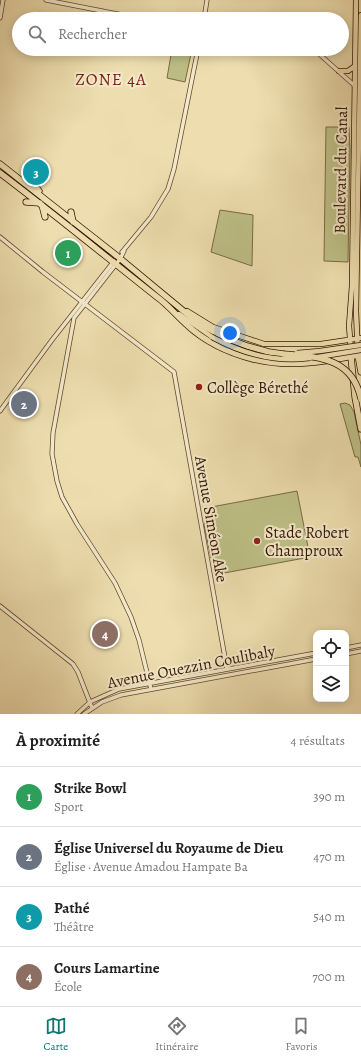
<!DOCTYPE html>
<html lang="fr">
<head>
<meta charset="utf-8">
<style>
	:root { --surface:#fff; --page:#f2f2f2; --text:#222; --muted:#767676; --line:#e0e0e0; --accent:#0f766e }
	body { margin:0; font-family:Alegreya,serif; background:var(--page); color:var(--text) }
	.controls { position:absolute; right:12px; bottom:12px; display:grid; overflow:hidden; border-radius:8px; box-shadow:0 2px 10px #0003 }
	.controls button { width:36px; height:36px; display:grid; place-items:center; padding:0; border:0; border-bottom:1px solid var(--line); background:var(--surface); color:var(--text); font:20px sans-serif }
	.you { position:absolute; left:230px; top:333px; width:14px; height:14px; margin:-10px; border:3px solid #fff; border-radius:50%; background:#1a73e8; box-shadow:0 0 0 6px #1a73e833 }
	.badge { display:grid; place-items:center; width:26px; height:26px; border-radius:50%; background:var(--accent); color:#fff; font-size:13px; font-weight:700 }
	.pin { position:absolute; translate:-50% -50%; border:2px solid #fff; box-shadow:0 1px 4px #0006 }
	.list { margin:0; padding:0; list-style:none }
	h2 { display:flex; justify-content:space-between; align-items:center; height:52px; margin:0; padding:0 16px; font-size:17px }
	h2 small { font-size:13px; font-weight:400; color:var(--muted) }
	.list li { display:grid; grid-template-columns:26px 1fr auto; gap:12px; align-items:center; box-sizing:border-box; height:60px; padding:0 16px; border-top:1px solid var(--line) }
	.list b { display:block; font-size:15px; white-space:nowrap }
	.list p { margin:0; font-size:13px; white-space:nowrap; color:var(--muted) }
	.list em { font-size:13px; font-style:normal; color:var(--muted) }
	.icon { flex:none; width:22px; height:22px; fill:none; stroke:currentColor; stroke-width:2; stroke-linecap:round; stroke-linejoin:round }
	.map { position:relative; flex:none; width:361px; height:714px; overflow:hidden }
	.search { position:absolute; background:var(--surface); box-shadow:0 2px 10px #0003; left:12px; right:12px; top:12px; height:44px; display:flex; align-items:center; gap:10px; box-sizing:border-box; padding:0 14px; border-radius:22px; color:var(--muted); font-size:15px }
	.sheet { height:292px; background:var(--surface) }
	nav { display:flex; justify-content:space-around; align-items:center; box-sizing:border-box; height:56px; border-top:1px solid var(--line); background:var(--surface); font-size:11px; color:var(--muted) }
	nav a { display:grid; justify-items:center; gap:2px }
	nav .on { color:var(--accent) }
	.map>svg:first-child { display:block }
	.green { fill:#bec087; stroke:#796a44 }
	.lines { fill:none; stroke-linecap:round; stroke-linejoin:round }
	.minor-casing { stroke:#62472c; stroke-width:5 }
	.major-casing { stroke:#341501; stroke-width:6 }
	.highway-casing { stroke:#341501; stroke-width:7 }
	.minor { stroke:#f4eacb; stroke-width:3.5 }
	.major { stroke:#eedeaf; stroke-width:4.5 }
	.highway { stroke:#eedeaf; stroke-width:5.5 }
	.major-bridge-casing { stroke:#341501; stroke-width:6; stroke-linecap:butt }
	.highway-bridge-casing { stroke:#341501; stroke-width:7; stroke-linecap:butt }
	.major-bridge { stroke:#eedeaf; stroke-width:4.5 }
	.highway-bridge { stroke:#eedeaf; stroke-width:5.5 }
	.poi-dot { fill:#8f2418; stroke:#f4eacb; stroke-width:1.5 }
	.labels { text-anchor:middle; stroke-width:4; stroke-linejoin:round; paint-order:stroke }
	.street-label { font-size:16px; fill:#341501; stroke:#f4eacb }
	.poi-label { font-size:16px; fill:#341501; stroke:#f4eacb; text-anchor:start }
	.neighbourhood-label { font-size:17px; letter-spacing:1px; fill:#7a1f14; stroke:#f4eacb }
</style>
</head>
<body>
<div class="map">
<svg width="361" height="714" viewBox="0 0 361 714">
	<rect width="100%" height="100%" fill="#eedeaf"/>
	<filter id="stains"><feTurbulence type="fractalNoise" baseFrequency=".005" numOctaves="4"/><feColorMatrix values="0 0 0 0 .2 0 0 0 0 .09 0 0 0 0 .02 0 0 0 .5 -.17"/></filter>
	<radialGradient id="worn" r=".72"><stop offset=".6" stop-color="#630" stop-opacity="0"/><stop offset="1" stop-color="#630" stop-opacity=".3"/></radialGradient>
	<!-- green -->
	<path class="green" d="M172 49H192L185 82 167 78Z
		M326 127H349L350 149 348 262 324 261Z
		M220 210 253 215 252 266 211 252Z
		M345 403 350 405 354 412 361 445V467L358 457H355L340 404Z
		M297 491 310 557 219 574 217 565 211 558 204 525 208 515 206 508Z"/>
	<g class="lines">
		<defs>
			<path id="minor" d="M46 0 143 19
				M0 18 3 0
				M204 19 207 0
				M297 49 318 53 355 86
				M0 237 43 272 174 372 227 669
				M124 251 120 259 74 318 53 433 52 454 57 481 62 497 77 524 115 583 131 617 139 640 151 689
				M122 252 151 217 168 189 174 169 198 49
				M0 411 52 340 114 261
				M0 606 73 664 78 672 92 708
				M346 648 361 645
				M346 654 361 651
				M77 714 90 702 119 689 316 653
				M84 714 102 702 121 695 316 659"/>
			<path id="major" d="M361 15 356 311 358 355H361
				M339 71H348L355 66
				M187 311 213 327 264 344H321L361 338
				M179 314 212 337
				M351 350 349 326 352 286 356 0"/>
			<path id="highway" d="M0 164 117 256 198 323 226 338 247 346 269 352 283 354
				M0 173C53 213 105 256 157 297 168 305 176 315 186 324 204 341 229 353 253 359 287 368 324 362 358 355L361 372
				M31 181 39 191
				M26 202 40 203
				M42 205 45 217
				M71 212 73 222
				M351 357 355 397 361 429"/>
		</defs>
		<!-- minor casing -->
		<use href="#minor" class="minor-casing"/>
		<!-- major casing -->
		<use href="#major" class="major-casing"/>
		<!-- highway casing -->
		<use href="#highway" class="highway-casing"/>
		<!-- minor -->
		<use href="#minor" class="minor"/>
		<!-- major -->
		<use href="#major" class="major"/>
		<!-- highway -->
		<use href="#highway" class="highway"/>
		<defs>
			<path id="major-bridge" d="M212 337C243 354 275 363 310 358
				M297 353 320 351 361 345
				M318 357 361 350"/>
			<path id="highway-bridge" d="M283 354C318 357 352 357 361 399"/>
		</defs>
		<!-- major-bridge casing -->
		<use href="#major-bridge" class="major-bridge-casing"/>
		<!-- highway-bridge casing -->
		<use href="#highway-bridge" class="highway-bridge-casing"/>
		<!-- major-bridge -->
		<use href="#major-bridge" class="major-bridge"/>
		<!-- highway-bridge -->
		<use href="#highway-bridge" class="highway-bridge"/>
	</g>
	<!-- markers -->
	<g class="poi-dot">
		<circle cx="199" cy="387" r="4"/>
		<circle cx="257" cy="541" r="4"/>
	</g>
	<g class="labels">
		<!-- street labels -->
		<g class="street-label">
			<text transform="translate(340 170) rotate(-89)" y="6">Boulevard du Canal</text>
			<text transform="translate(212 519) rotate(80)" y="6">Avenue Siméon Ake</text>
			<text transform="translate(191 666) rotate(-11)" y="6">Avenue Ouezzin Coulibaly</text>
		</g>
		<!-- poi labels -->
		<g class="poi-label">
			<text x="207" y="393">Collège Bérethé</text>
			<text x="265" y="538">Stade Robert<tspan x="265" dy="18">Champroux</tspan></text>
		</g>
		<!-- neighbourhood labels -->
		<g class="neighbourhood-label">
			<text x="111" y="85">ZONE 4A</text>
		</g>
	</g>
	<rect width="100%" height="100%" filter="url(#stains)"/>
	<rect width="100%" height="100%" fill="url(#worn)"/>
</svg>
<div class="controls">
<button><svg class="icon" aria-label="locate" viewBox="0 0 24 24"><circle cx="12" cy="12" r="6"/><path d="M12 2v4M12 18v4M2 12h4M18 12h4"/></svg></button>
<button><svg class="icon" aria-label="layers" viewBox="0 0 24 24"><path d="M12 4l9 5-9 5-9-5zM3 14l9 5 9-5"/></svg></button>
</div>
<div class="you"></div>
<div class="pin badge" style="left:68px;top:253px;background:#2e9e5b">1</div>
<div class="pin badge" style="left:24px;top:404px;background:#6b7280">2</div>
<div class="pin badge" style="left:36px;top:172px;background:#0f9aa8">3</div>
<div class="pin badge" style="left:105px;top:634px;background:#8d6e63">4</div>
<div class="search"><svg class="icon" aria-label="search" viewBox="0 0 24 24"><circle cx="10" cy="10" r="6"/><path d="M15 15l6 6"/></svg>Rechercher</div>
</div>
<section class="sheet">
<h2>À proximité<small>4 résultats</small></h2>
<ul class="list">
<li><span class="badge" style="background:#2e9e5b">1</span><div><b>Strike Bowl</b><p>Sport</p></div><em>390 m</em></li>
<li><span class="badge" style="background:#6b7280">2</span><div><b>Église Universel du Royaume de Dieu</b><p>Église · Avenue Amadou Hampate Ba</p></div><em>470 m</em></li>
<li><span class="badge" style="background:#0f9aa8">3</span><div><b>Pathé</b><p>Théâtre</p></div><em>540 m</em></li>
<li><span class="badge" style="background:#8d6e63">4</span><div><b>Cours Lamartine</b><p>École</p></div><em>700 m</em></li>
</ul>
</section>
<nav>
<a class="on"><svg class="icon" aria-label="map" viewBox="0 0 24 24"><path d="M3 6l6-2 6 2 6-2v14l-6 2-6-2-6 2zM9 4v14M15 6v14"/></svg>Carte</a>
<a><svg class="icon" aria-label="directions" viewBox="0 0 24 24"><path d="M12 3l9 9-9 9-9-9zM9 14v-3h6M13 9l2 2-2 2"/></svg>Itinéraire</a>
<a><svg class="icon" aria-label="saved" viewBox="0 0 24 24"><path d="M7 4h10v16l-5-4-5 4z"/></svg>Favoris</a>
</nav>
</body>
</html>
